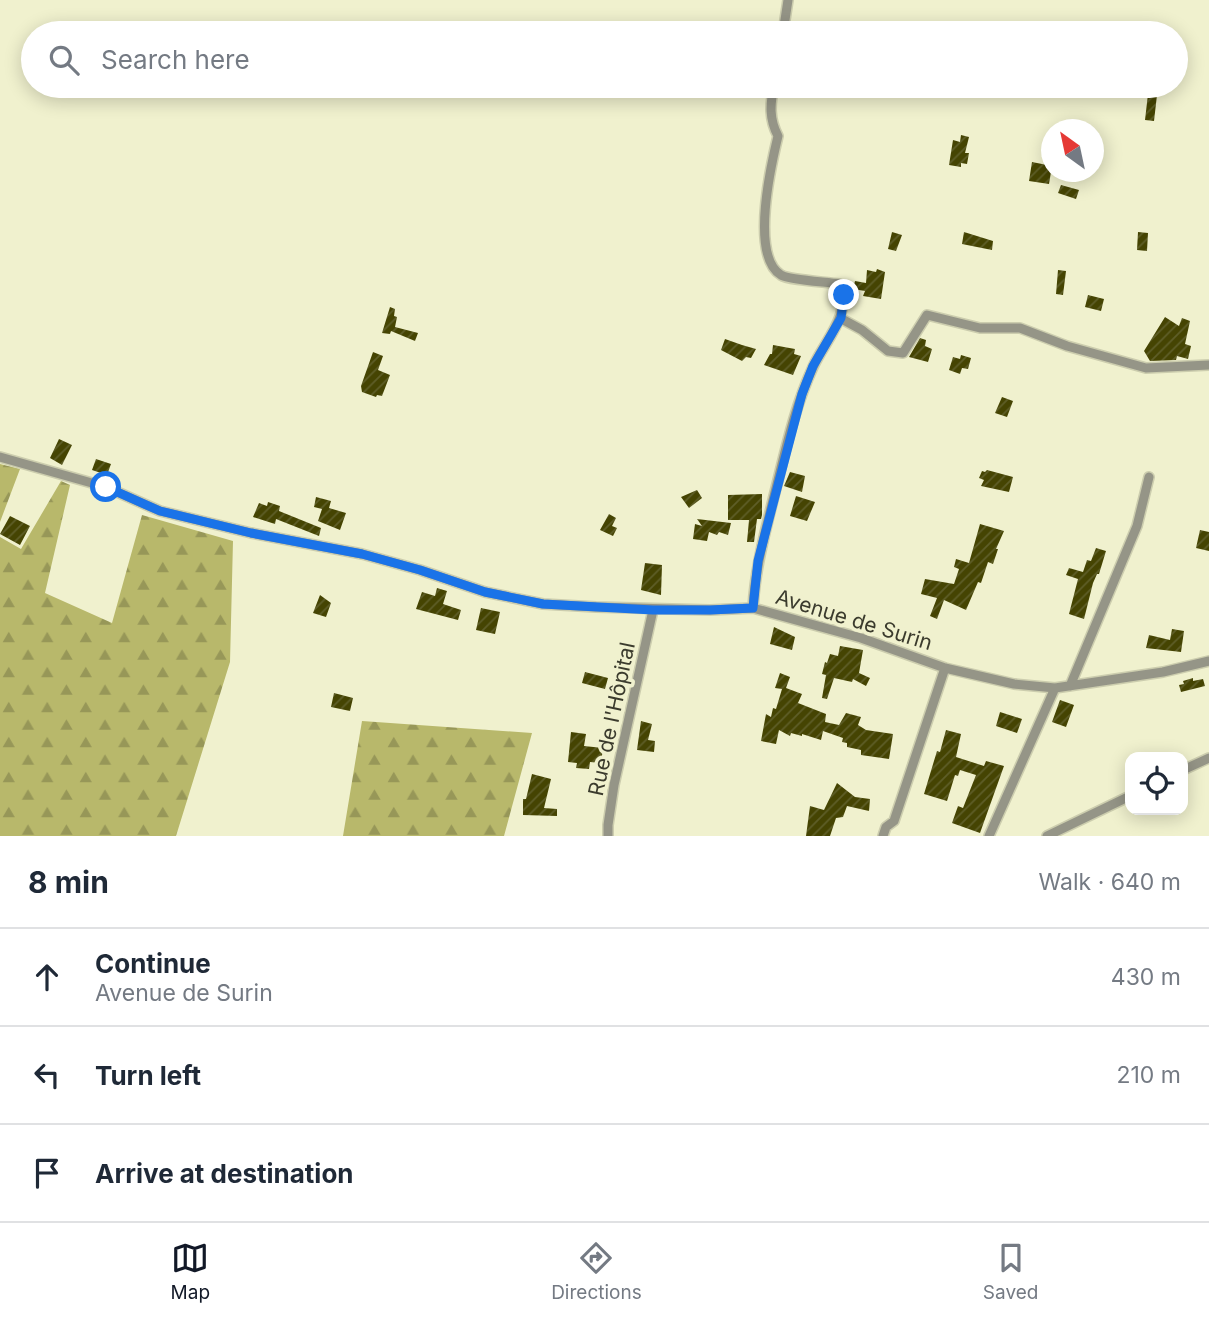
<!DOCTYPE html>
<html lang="en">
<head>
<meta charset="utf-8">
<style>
	:root { --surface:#fff; --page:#f2f2f3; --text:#1f2937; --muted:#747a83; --line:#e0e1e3; --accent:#111827 }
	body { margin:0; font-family:Inter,sans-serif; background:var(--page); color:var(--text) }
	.controls { position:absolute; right:21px; bottom:21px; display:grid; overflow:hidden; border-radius:14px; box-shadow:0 4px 18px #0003 }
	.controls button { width:63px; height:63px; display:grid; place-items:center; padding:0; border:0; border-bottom:2px solid var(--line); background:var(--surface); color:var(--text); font:35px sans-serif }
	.compass { position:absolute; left:1041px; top:119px; width:63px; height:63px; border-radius:50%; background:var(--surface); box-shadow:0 4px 18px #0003; rotate:327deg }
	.stop { position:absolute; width:21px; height:21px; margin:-16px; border:5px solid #1a73e8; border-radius:50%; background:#fff }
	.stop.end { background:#1a73e8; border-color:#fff; box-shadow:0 2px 7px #0008 }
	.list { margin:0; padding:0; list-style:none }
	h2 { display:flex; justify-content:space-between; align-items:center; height:91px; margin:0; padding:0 28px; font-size:30px }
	h2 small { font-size:23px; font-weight:400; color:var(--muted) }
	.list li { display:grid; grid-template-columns:46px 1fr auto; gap:21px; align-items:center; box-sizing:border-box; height:98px; padding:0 28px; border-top:2px solid var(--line) }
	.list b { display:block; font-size:26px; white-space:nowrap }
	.list p { margin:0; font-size:23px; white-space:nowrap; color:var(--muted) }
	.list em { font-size:23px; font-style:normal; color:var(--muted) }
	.icon { flex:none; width:38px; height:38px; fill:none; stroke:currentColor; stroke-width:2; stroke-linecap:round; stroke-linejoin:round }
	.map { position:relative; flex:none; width:1209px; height:836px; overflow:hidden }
	.search { position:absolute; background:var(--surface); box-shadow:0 4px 18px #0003; left:21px; right:21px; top:21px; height:77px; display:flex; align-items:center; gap:18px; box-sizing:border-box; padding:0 24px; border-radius:38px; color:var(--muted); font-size:26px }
	.sheet { height:385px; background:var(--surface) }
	nav { display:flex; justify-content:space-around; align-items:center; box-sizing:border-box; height:98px; border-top:2px solid var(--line); background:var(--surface); font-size:19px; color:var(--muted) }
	nav a { display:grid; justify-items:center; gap:4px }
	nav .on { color:var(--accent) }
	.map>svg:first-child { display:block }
	.forest { fill:url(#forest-firs) }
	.building { fill:url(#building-hatch) }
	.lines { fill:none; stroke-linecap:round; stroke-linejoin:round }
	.street-casing { stroke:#cccdae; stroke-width:12 }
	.street { stroke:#959587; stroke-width:9 }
	.route { stroke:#1a73e8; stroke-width:9 }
	.labels { text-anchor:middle; stroke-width:7; stroke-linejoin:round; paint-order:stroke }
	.street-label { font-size:21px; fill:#3b3b2d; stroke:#f0f1ce }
</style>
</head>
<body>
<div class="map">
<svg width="1209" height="836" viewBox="0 0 1209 836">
	<defs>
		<pattern id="forest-firs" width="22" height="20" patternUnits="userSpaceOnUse" patternTransform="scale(1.75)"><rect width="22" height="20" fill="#b8b86b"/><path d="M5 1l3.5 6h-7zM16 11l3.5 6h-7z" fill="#979758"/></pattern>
		<pattern id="building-hatch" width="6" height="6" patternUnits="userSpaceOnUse" patternTransform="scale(1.75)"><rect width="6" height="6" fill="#454402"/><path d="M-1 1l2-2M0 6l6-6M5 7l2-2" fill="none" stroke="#5e5e28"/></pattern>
	</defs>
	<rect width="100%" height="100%" fill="#f0f1ce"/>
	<!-- forest -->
	<path class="forest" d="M0 464 20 469 0 522Z
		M61 481 70 485 45 593 112 623 142 515 233 541 230 662 176 836H0V537L21 549Z
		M362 721 532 733 504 836H343Z"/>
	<!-- building -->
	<path class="building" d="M1148 94 1157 95 1154 121 1145 120Z
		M961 135 969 137 965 153H969L967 164 961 163V167L949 165 953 140 960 142Z
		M1032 162 1052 166 1049 184 1029 181Z
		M1061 185 1079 190 1076 199 1058 193Z
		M892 232 902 235 896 251 888 249Z
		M964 232 993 241 992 250 962 244Z
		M1138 232 1148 233 1147 251 1137 250Z
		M877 269 885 272 881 299 863 296 865 291 853 289 855 281 866 283 867 270 876 272Z
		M1058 270 1066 271 1063 295 1056 294Z
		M1088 295 1104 299 1101 311 1085 307Z
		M390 307 395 309 394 316 397 317 395 327 418 333 415 341 391 331 390 334 382 333Z
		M1165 317 1179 326 1182 318 1190 321 1185 344 1191 346 1188 359 1177 356 1176 360 1150 361 1144 351Z
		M920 338 926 340 925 346 932 349 928 362 909 357Z
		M725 339 742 345 756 349 751 358 746 357 742 361 721 350Z
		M773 345 795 349 794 354 801 356 793 375 764 365 770 354H772Z
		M373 352 383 356 378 370 390 375 382 396 377 395 376 397 362 392 361 386Z
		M961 355 971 358 968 369 962 368 960 374 949 370 953 357 960 359Z
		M1002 397 1013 401 1007 417 995 413Z
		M59 439 72 445 62 465 50 458Z
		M96 459 111 464 107 475 92 470Z
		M987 470 1013 477 1009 492 981 486 984 480 979 478 982 471 985 472Z
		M790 472 805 476 802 492 784 486Z
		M697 490 702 498 689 508 681 497Z
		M762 494V515L761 519H757L754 542H747L749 520H728V495Z
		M796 496 815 502 807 521 790 516Z
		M316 497 331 501 329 508 346 513 340 530 318 521 322 509 314 507Z
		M268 502 280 506 279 511 321 528 319 536 276 519 275 524 253 517 259 503 267 506Z
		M609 514 616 518 612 526 617 528 613 536 600 530Z
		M10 516 30 526 20 545 0 534Z
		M697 519 731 523 728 535 719 532 717 535 709 532 707 541 693 539 695 524 702 526Z
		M980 524 1004 531 996 549H998L993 564 988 562 981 583 978 582 966 610 944 600 937 619 930 616 937 598 921 594 925 579 954 584 959 569 954 567 956 559 969 563Z
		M1200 530 1209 532V551L1196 548Z
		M1096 548 1106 551 1099 574H1097L1093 583 1084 619 1069 614 1078 579 1066 575 1069 568 1083 572 1087 560 1091 561Z
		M645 563 662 565 661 595 641 590Z
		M437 588 447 591 443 604 461 610 458 620 416 609 422 592 435 596Z
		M320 595 331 603 326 617 313 613Z
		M481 608 500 612 495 634 476 630Z
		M774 627 795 637 792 650 770 644Z
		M1172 629 1184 631 1181 652 1146 648 1149 635 1170 640Z
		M840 646 863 650 859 673 870 678 866 686 853 679 852 682 834 678 827 699 822 698 826 675 822 674 825 662 827 663 830 654 838 656Z
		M585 672 608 678 605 689 582 683Z
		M780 673 790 677 786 688 802 694 798 703 826 714 825 722 839 725 846 713 861 717 858 725 866 730 893 734 889 759 861 755V750L847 747V743L842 742 843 738 823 731 821 740 802 734V736L791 733 790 736 779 730 776 744 761 741 766 714 771 717 773 708 776 709 782 689 775 688Z
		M1193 678V681L1203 679 1205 686 1181 692 1179 685 1184 684 1183 681Z
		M334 693 353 698 350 711 331 707Z
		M1060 700 1074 705 1066 727 1052 722Z
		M1000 712 1022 719 1017 733 996 726Z
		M641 721 652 724 648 740 655 741 654 752 637 750Z
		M946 730 961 734 956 757 984 766 986 761 1004 766 980 833 952 823 958 806 963 808 976 775 960 770 958 776 955 775 947 801 924 794 937 751 940 752Z
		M571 732 586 734 584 746 603 748 601 763 590 762 589 769 576 768 577 763 568 762Z
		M532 774 551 779 544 808 557 809V816L523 815V799H526Z
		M837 783 855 797 870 799 869 811 847 806 843 817 836 818 830 836H806L810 806 824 810Z"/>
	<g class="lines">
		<defs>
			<path id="street" d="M783 33 788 0
				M840 318 862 330 888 351 903 353 927 315 980 328H1020L1067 346 1146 368 1209 365
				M0 457 106 487 160 511 251 533 362 554 420 570 485 592 543 604 596 607 710 610 753 608 861 638 945 668 1014 684 1055 688 1163 672 1209 661
				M753 608C755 569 765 533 774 496 785 453 794 408 813 367 825 340 853 314 839 284 827 282 788 280 781 275 750 256 771 165 778 136 769 119 770 104 774 86
				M1070 686 1137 526 1149 477
				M1183 770 1209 758
				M608 836V825L614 785 653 610
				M883 836 886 827 894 821 945 668
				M989 836 1055 688
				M1047 836 1130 796"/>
		</defs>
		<!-- street casing -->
		<use href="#street" class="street-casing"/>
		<!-- street -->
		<use href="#street" class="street"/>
	</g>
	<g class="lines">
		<!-- route -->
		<path class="route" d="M106 487 160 511 251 533 362 554 420 570 485 592 543 604 653 610H710L753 608 758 561 802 394 813 366 841 318 844 295"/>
	</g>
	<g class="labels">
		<!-- street labels -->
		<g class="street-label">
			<text transform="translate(854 620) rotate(17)" y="7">Avenue de Surin</text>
			<text transform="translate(612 719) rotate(-78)" y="7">Rue de l'Hôpital</text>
		</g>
	</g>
</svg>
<div class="controls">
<button><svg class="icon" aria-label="locate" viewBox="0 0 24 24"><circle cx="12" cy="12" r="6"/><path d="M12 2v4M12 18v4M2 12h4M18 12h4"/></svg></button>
</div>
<svg class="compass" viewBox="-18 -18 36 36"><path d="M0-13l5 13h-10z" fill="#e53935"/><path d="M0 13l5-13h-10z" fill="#747a83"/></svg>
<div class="stop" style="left:106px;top:487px"></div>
<div class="stop end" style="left:844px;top:295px"></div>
<div class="search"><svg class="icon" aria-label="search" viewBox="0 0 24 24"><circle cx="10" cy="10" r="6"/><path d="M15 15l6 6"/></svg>Search here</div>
</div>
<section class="sheet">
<h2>8 min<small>Walk · 640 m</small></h2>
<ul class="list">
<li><svg class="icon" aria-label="ahead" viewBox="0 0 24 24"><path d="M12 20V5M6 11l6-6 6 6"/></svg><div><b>Continue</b><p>Avenue de Surin</p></div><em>430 m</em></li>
<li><svg class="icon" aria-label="left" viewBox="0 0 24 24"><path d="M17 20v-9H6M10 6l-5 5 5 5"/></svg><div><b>Turn left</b></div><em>210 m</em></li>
<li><svg class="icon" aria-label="arrive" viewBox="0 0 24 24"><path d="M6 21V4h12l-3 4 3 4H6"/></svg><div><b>Arrive at destination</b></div></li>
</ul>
</section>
<nav>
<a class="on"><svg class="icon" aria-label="map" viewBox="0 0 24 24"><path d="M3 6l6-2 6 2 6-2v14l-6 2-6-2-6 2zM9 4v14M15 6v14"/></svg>Map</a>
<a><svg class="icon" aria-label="directions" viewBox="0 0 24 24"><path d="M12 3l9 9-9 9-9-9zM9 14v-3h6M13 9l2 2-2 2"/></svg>Directions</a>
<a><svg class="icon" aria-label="saved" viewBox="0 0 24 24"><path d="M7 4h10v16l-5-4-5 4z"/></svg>Saved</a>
</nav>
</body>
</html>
